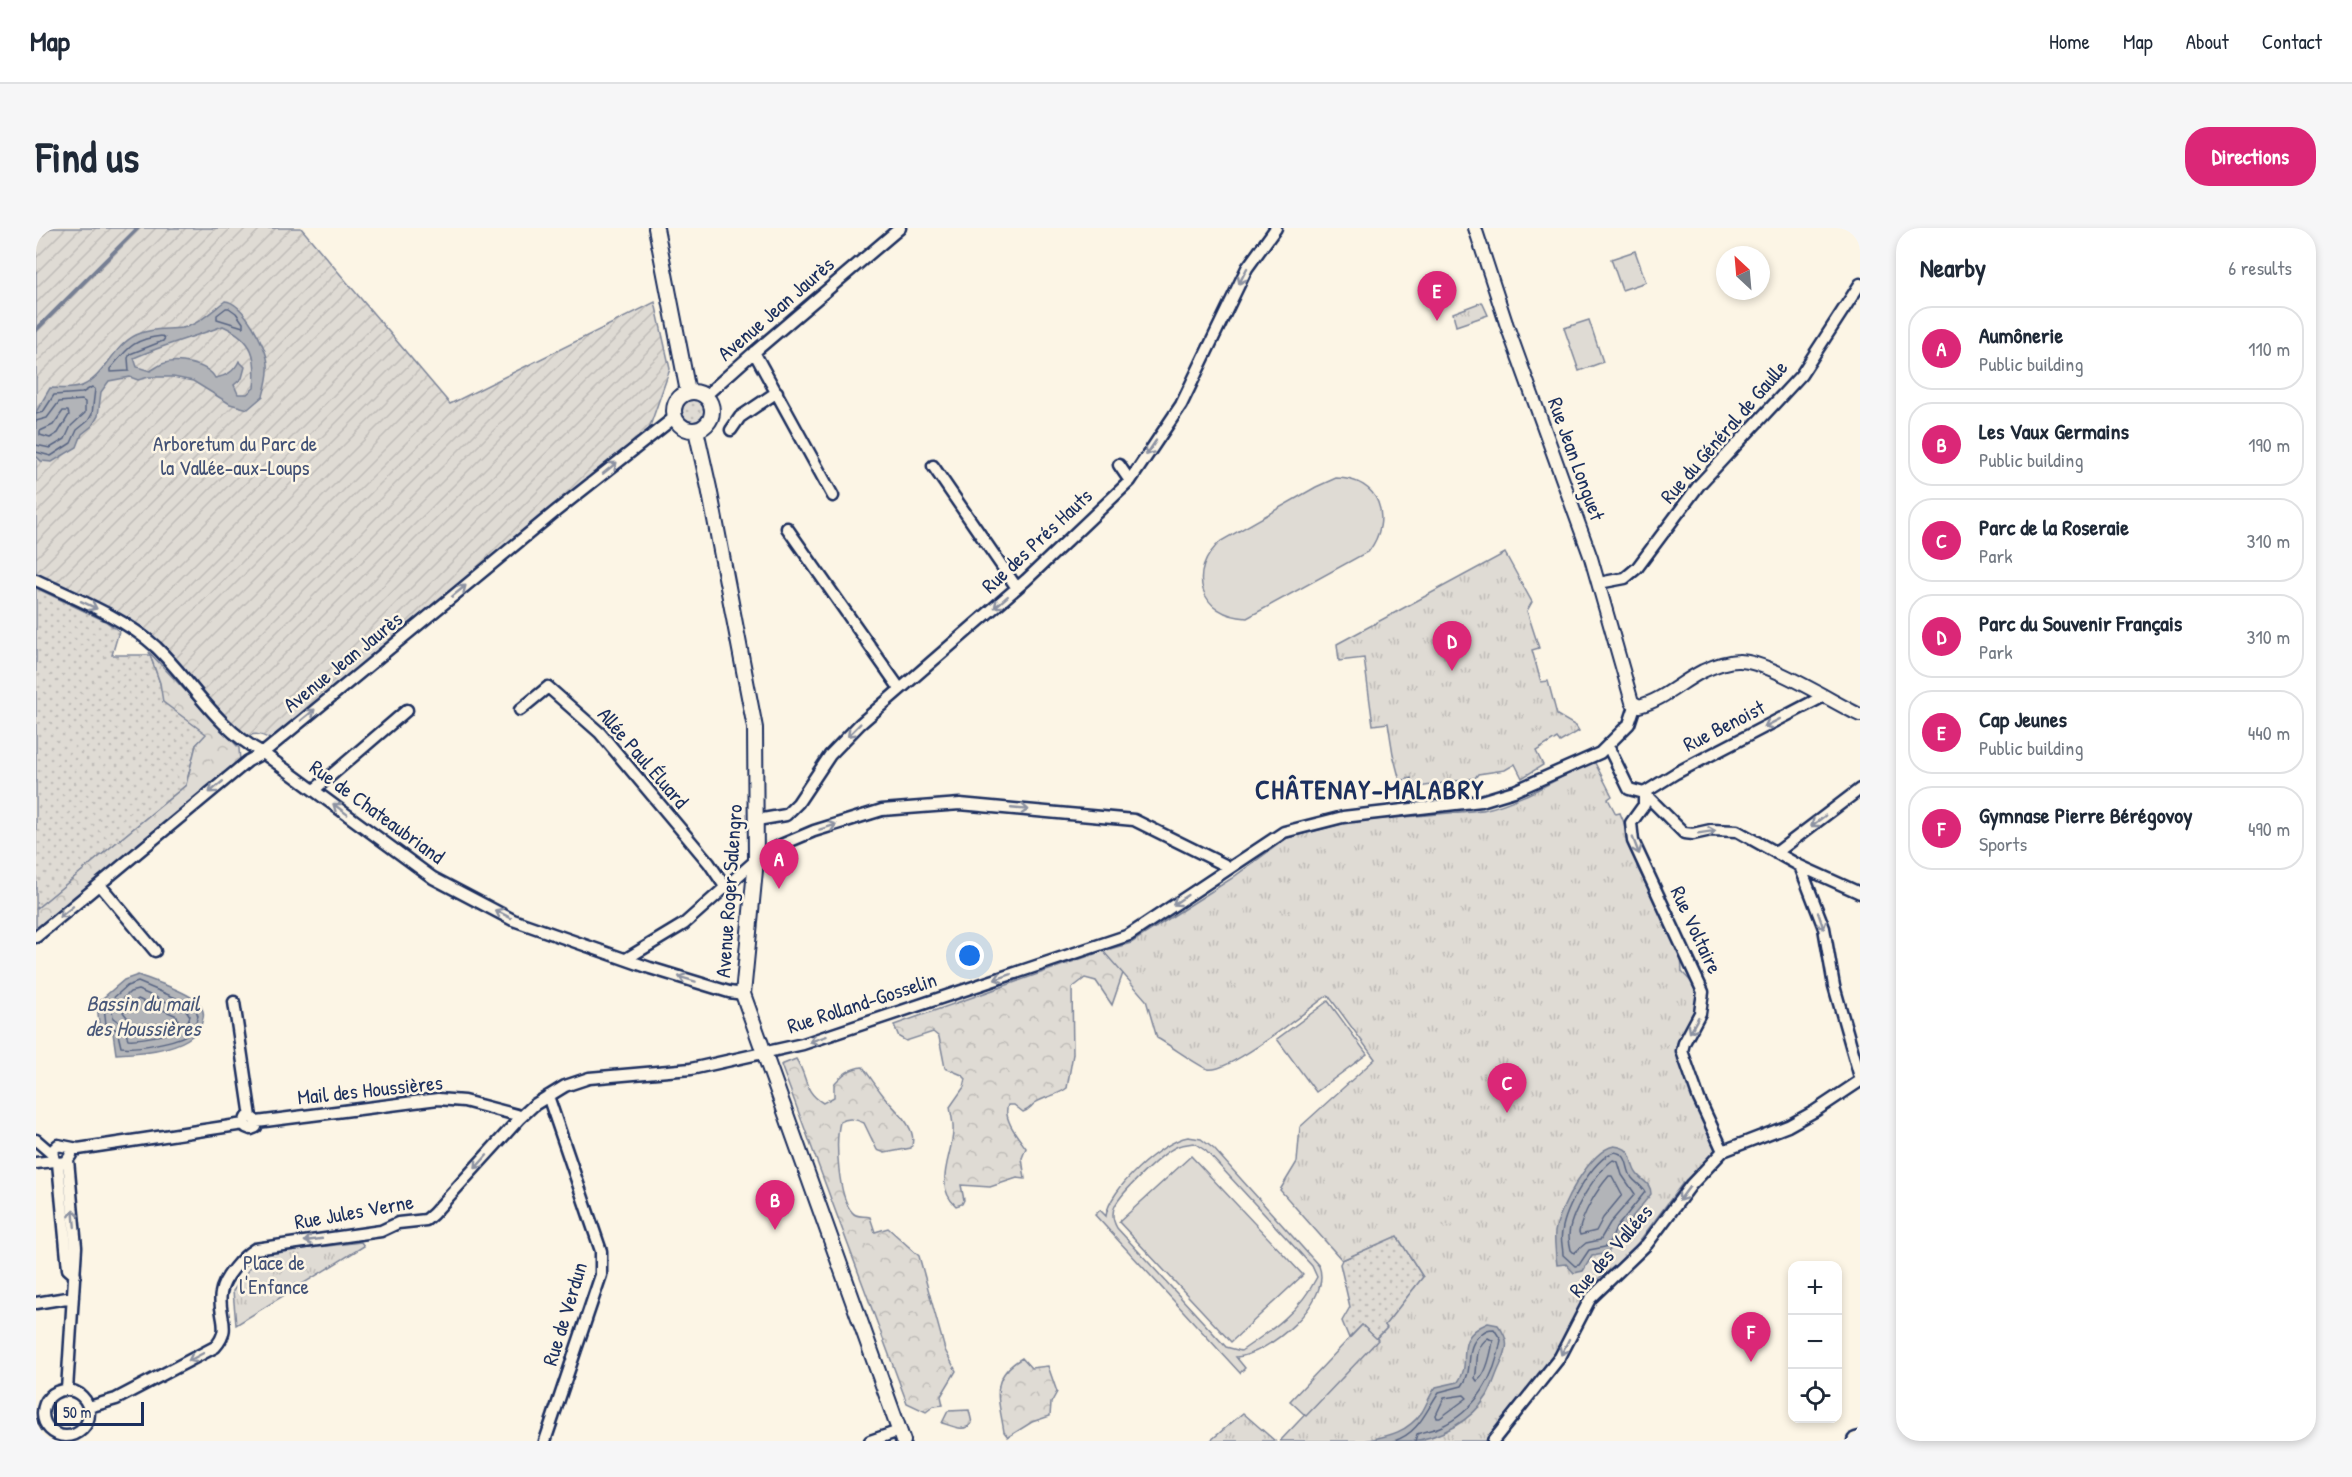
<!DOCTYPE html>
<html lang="en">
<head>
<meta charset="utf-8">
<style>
	:root { --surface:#fff; --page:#f6f6f7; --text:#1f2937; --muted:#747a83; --line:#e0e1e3; --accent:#db2777 }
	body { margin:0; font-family:"Patrick Hand",sans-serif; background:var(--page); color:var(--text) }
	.controls { position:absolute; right:18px; bottom:18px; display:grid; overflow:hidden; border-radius:12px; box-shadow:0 3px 9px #0003 }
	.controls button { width:54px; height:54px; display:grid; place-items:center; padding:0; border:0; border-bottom:2px solid var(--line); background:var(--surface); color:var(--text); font:30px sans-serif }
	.compass { position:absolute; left:1680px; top:18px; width:54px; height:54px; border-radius:50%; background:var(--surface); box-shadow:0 3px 9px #0003; rotate:334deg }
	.scale { position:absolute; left:18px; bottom:15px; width:90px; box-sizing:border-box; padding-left:6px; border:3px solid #1b2f5e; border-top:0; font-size:16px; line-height:21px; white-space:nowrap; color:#1b2f5e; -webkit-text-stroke:4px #fcf5e5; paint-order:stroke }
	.you { position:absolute; left:934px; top:728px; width:21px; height:21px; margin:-15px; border:4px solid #fff; border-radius:50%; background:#1a73e8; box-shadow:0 0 0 9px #1a73e833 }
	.badge { display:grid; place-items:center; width:39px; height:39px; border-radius:50%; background:var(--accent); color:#fff; font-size:20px; font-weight:700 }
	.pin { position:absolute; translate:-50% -50px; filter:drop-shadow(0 2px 3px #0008) }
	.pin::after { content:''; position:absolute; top:32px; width:21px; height:18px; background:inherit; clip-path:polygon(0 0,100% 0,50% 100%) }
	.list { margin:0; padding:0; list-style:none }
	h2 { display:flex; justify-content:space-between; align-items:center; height:78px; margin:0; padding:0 24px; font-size:26px }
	h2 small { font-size:20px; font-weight:400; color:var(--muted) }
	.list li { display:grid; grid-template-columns:39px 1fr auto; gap:18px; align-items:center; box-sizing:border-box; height:84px; margin:0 12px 12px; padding:0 12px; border:2px solid var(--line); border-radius:24px }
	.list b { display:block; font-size:22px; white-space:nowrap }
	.list p { margin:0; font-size:20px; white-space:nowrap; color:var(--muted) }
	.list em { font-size:20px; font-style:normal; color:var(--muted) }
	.icon { flex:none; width:33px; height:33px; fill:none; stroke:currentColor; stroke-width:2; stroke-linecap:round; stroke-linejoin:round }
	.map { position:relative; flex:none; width:1824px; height:1213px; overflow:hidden; border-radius:24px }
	header { display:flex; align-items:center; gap:36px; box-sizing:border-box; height:84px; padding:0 30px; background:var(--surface); border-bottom:2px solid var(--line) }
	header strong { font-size:28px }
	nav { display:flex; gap:33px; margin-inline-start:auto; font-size:21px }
	.intro { display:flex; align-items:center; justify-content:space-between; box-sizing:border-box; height:144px; padding:0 36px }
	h1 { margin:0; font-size:42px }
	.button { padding:15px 27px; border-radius:24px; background:var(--accent); color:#fff; font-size:21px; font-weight:700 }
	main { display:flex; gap:36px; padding:0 36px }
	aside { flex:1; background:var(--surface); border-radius:24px; box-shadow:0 3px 9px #0003 }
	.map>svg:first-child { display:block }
	.grass { fill:url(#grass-dots); stroke:#7d8599; stroke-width:1.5 }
	.forest { fill:url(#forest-crowns); stroke:#7d8599; stroke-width:1.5 }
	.park { fill:url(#park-tufts); stroke:#7d8599; stroke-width:1.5 }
	.garden { fill:url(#garden-furrows); stroke:#7d8599; stroke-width:1.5 }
	.pitch { fill:#dfdbd4; stroke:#7d8599; stroke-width:1.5; fill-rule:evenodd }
	.water { fill:#b2b4b8; stroke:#767f94; stroke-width:1.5; fill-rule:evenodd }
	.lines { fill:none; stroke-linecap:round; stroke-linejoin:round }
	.shore { stroke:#576482; stroke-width:1.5 }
	.stream { stroke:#767f94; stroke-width:4 }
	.minor-casing { stroke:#1b2f5e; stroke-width:15 }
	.tertiary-casing { stroke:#1b2f5e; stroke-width:16 }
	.secondary-casing { stroke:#1b2f5e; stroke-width:18 }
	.primary-casing { stroke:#1b2f5e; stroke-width:21 }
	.minor { stroke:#fcf5e5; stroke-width:10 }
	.tertiary { stroke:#fcf5e5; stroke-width:12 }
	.secondary { stroke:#fcf5e5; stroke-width:14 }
	.primary { stroke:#fcf5e5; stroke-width:16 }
	.oneway { stroke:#8c92a2 }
	.labels { text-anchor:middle; stroke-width:5; stroke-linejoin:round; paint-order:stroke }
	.street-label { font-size:21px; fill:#1b2f5e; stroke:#fcf5e5 }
	.park-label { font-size:21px; fill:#425176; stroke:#fcf5e5 }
	.water-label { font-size:22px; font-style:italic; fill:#485779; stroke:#fcf5e5 }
	.district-label { font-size:27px; font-weight:bold; letter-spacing:1.5px; fill:#1b2f5e; stroke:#fcf5e5 }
</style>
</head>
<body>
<header>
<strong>Map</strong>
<nav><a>Home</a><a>Map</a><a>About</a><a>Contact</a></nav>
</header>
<div class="intro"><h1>Find us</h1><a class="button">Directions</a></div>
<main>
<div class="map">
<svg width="1824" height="1213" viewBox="0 0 1824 1213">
	<defs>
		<pattern id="grass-dots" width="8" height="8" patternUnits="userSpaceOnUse" patternTransform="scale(1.5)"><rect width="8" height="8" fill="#dfdbd4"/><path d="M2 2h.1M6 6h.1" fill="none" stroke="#bfbcb8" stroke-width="1.8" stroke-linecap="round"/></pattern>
		<pattern id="forest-crowns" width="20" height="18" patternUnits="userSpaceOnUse" patternTransform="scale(1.5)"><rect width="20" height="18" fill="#dfdbd4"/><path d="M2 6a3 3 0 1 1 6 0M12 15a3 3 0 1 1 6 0" fill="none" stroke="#bfbcb8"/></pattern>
		<pattern id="park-tufts" width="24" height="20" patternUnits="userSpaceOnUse" patternTransform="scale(1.5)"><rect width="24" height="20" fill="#dfdbd4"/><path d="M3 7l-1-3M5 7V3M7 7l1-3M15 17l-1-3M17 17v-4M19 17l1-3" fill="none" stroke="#bfbcb8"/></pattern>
		<pattern id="garden-furrows" width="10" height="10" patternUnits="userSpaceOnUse" patternTransform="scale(1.5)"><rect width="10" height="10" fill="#dfdbd4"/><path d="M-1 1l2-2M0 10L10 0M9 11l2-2" fill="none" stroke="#bfbcb8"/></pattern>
	</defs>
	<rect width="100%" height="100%" fill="#fcf5e5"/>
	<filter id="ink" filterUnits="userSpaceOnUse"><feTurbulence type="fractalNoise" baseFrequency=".0167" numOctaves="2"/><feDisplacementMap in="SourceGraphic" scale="12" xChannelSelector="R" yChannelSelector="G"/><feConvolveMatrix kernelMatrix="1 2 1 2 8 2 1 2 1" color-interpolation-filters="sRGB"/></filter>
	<g filter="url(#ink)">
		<!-- grass -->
		<path class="grass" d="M645 183a12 12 0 1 1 24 0a12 12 0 1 1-24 0Z
			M0 360 69 393 83 403 76 427H114L124 455 128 474 171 506 160 517 150 557 0 681Z
			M1361 1007 1387 1049 1349 1097 1351 1100 1340 1111 1326 1097 1313 1110 1306 1093 1314 1079 1304 1036 1306 1032Z"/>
		<!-- forest -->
		<path class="forest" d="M113 424 203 520 204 533 0 701V681L150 557 160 517 170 506 127 474 124 455Z
			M1466 578 1087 745 1076 777 1060 753 1049 750 1036 760 1037 826 1031 860C1021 868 1009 868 999 875 994 879 993 882 987 884L978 877H972C966 890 982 909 990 920L986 930 989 951 981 950 954 959 925 957 928 972 926 976 920 978C897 958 916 928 917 904 918 896 915 887 914 879L928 859 930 851 926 847 909 840 903 809 897 804 870 813 863 809 858 797 1067 723 1095 715 1195 651 1251 610 1313 594 1447 582Z
			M760 831C773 850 766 862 787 875L798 869V856C807 846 814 840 827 839 834 849 840 858 847 867 857 881 884 900 875 920L849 925 841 922 828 895C819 891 813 889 804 894 799 914 802 968 816 984 820 990 828 987 834 989L839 1004 852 1000 883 1028 909 1122 920 1143 905 1168 907 1177 898 1178 890 1184 871 1175 745 837Z
			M986 1130 995 1140 1012 1138 1021 1164 1015 1175 1014 1188 996 1194 972 1209 968 1204C963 1171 952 1150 986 1130Z
			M933 1182 936 1195C928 1205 917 1198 906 1195L912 1183Z"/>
		<!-- park -->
		<path class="park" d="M1446 74 1452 87 1420 98 1417 85Z
			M1469 325 1496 374 1491 383 1503 420 1496 422 1505 454 1512 453 1521 487 1540 498 1543 503 1524 514 1521 510 1500 523 1507 537 1486 550 1479 536 1469 542 1442 546 1439 550 1377 560 1375 550 1364 553 1357 526 1352 495 1337 497 1328 430 1303 433 1301 416Z
			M1558 533 1576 568 1572 571 1580 586 1584 585 1604 634 1601 639 1645 725 1646 744 1660 759 1662 772 1658 786 1641 815 1640 824 1657 870 1681 921 1646 956 1593 1027 1562 1051 1553 1063 1555 1065 1519 1126 1452 1213H1244L1351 1100 1349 1097 1387 1049 1361 1008 1306 1032 1244 962 1261 934 1264 899 1339 831 1292 767C1273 781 1192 846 1172 841 1165 840 1131 815 1121 810L1110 772 1067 723 1095 715 1195 651 1251 610 1313 594 1447 582C1487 573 1521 550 1558 533Z
			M325 1014 328 1018 200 1097 197 1063 224 1026Z
			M1207 1185 1239 1213H1174Z"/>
		<!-- garden -->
		<path class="garden" d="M0 0H265L414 176 619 74 634 141 613 201 234 511C224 506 218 504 209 510L129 420 99 399 57 373 0 346Z"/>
		<!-- pitch -->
		<path class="pitch" d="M1599 23 1610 54 1586 62 1575 31Z
			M1553 92 1567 134 1543 143 1528 100Z
			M1300 250C1344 250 1357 291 1333 323L1211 390C1164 388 1150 344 1185 313L1280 259Z
			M1292 773 1331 826 1280 864 1241 811Z
			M1152 909 1165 911 1178 921 1283 1038C1297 1073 1232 1127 1200 1129L1209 1140 1204 1145 1059 987 1064 982 1070 988C1073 961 1125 914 1152 909ZM1158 915 1170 923 1276 1038 1281 1049C1264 1083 1236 1102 1205 1123L1190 1119 1081 1000C1077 993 1075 986 1079 978 1085 965 1126 925 1140 919 1145 916 1153 916 1158 915Z
			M1155 928 1267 1047 1195 1114 1083 994Z
			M1326 1097 1342 1112 1270 1188 1254 1173Z"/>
		<!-- water -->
		<path class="water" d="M189 73C207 74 231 119 232 136 233 147 230 158 227 168L212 181 194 176 157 153 137 149H113L102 152 94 149 73 153 65 164 62 188 56 198 46 206 41 219 16 234 5 233 0 228V184L14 160C23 160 37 162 46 158 69 148 77 118 100 107 114 100 131 102 146 100 162 97 176 83 189 73ZM187 98C218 112 221 129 218 160L211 166H202L198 157 206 150 209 139 203 133C198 144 190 148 179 150 172 136 140 130 126 136 122 138 118 141 114 143L101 139 98 130C127 117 158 109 187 98Z
			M102 747C120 754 142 760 158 771 164 775 169 783 167 790 162 822 105 825 80 826L77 805 64 806 61 775 88 752Z
			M1578 918C1600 920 1592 935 1601 946 1607 954 1615 955 1615 966L1584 1004 1582 1013 1573 1023 1568 1026 1556 1028 1547 1043 1538 1045 1530 1036 1521 1037C1520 1029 1518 1012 1519 1004 1523 981 1553 923 1578 918Z
			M1452 1095 1462 1097C1474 1113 1472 1120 1464 1138 1459 1148 1457 1158 1451 1168 1436 1192 1403 1211 1374 1213 1359 1213 1343 1213 1328 1213 1352 1208 1371 1205 1386 1184 1391 1176 1394 1166 1400 1159L1422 1154C1438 1133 1414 1111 1452 1095Z"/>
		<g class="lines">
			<!-- shore -->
			<path class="shore" d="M190 80H193L200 85 207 95V99L181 91V87Z
				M126 108 129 110 127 113 94 126 92 130 93 143 74 144V141C92 120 97 111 126 108Z
				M27 183H32L33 187 22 205 14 210 4 207V203L17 197Z
				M0 186 7 184 18 167 46 165 56 159 59 161 56 186 52 193 41 202 35 215 15 228 0 224
				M0 193 11 190 23 174 46 172 49 174V185L35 198 29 211 14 220 0 217
				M102 754 154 776 160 782 162 788C160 794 158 801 153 805 142 814 99 821 85 819L81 802 70 797 68 778 91 758Z
				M102 762 150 782 154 788C152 793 151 797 146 800 137 806 103 812 92 811L87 797 77 790 76 782 94 764Z
				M102 771 141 788 142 792 100 801 87 784Z
				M1578 924C1594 926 1589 940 1596 950 1600 955 1606 958 1609 964L1580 1000 1576 1010 1569 1019 1553 1022 1543 1037 1539 1038 1527 1027C1527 1019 1524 1011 1526 1004 1529 981 1556 932 1578 924Z
				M1577 932 1582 934 1586 947 1599 966 1574 995 1564 1012 1550 1015 1538 1025 1535 1022C1534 1018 1533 1013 1533 1008 1533 987 1560 944 1577 932Z
				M1576 948 1586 967 1567 990 1560 1003 1544 1007 1543 1004C1547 985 1560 963 1573 948Z
				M1452 1110 1457 1113C1455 1125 1451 1147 1441 1153L1439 1150C1443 1134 1437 1121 1452 1110Z
				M1428 1167 1431 1170 1404 1190H1401L1400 1187 1408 1170Z
				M1358 1213C1383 1205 1389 1184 1403 1164L1426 1158C1439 1141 1427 1120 1445 1106 1450 1102 1452 1101 1458 1101L1465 1112C1459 1149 1440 1183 1404 1199 1397 1202 1388 1203 1381 1206L1379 1213"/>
			<!-- stream -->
			<path class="stream" d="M0 102 102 0"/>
			<defs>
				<path id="minor" d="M718 124 797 268
					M669 168 716 126 864 0
					M695 202 704 189 741 164
					M1083 237 1094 253
					M897 238 981 360
					M751 300 864 461
					M0 352C40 371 87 389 120 419 156 454 181 501 227 525L397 650 477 692 614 740 693 764 707 766
					M1563 355 1589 350 1601 340 1663 257 1765 147 1824 56
					M484 482 512 459 564 505 673 635 690 660
					M1572 518 1593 561 1608 565 1648 605 1657 606 1675 602 1701 603 1764 638 1824 665
					M278 562 371 482
					M1608 565V577L1595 595 1597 613 1667 764 1664 785 1648 815 1646 823 1663 871 1687 923
					M1608 565 1640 545 1788 468
					M721 592 750 587 762 575 794 527 824 496 990 352 1094 253 1145 177 1211 40 1240 0
					M1740 625 1824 561
					M1764 638 1788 700 1798 758 1824 849
					M64 657 119 723
					M0 709 212 533 227 525 520 283 639 189
					M590 731 648 696 720 632 745 617 778 603 846 582 924 576 1098 592 1193 639
					M198 774 215 889
					M208 896 210 899 215 901 220 899 221 894 402 871 428 873 481 887 484 890
					M0 912 15 925
					M33 920 35 927 30 934 22 935 18 933 16 923 22 917 42 921 208 896 210 890 215 889 221 894
					M0 935 18 933
					M22 935 32 1041 39 1047
					M0 1075 37 1069
					M7 1185a23 23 0 1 1 46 0a23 23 0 1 1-46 0Z
					M31 1162 40 1019 32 932
					M53 1179 80 1171 179 1119C197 1100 181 1087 185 1065 187 1050 206 1029 219 1021L345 1003 362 995 390 992 397 986 484 890 498 877 529 858 553 850 655 841 767 816 1093 707 1248 604 1307 589 1445 573 1478 563 1564 525 1593 496 1599 478
					M509 1213 565 1047V1023L512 868
					M834 1213 863 1203
					M1457 1213 1524 1129 1554 1071 1611 1016 1655 957 1687 923 1752 898 1779 883 1824 853"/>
				<path id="tertiary" d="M1439 0 1470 95 1555 330 1596 474 1603 478C1627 472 1645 454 1667 443 1678 438 1691 433 1702 433 1731 432 1796 474 1824 487"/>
				<path id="secondary" d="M620 0 652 164
					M638 183a19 19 0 1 1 38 0a19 19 0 1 1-38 0Z
					M660 202 673 260 719 500 720 632 707 766 867 1213"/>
				<path id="primary" d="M1820 1213 1824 1212"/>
			</defs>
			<!-- minor casing -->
			<use href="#minor" class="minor-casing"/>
			<!-- tertiary casing -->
			<use href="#tertiary" class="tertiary-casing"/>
			<!-- secondary casing -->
			<use href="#secondary" class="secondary-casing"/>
			<!-- primary casing -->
			<use href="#primary" class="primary-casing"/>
			<!-- minor -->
			<use href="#minor" class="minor"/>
			<!-- tertiary -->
			<use href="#tertiary" class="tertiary"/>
			<!-- secondary -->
			<use href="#secondary" class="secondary"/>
			<!-- primary -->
			<use href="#primary" class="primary"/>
		</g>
		<!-- one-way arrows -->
		<defs><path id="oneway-shaft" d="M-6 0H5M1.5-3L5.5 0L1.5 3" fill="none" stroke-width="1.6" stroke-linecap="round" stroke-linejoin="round" transform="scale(1.5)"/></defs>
		<g class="oneway">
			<use href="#oneway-shaft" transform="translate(1207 48) rotate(117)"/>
			<use href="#oneway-shaft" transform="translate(1115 220) rotate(124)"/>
			<use href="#oneway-shaft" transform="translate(574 240) rotate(-39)"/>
			<use href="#oneway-shaft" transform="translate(423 363) rotate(-39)"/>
			<use href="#oneway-shaft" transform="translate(965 374) rotate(139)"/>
			<use href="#oneway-shaft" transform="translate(53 377) rotate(25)"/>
			<use href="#oneway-shaft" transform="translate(272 487) rotate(-39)"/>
			<use href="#oneway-shaft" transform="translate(1736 495) rotate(153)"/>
			<use href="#oneway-shaft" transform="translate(818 502) rotate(135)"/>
			<use href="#oneway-shaft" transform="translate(180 559) rotate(140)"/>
			<use href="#oneway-shaft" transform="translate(304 581) rotate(-143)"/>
			<use href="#oneway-shaft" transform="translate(984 581) rotate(5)"/>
			<use href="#oneway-shaft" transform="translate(1782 593) rotate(143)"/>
			<use href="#oneway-shaft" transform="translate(792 599) rotate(-17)"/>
			<use href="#oneway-shaft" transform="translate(1671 604) rotate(-9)"/>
			<use href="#oneway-shaft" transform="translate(1600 618) rotate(69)"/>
			<use href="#oneway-shaft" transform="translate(1144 672) rotate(146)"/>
			<use href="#oneway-shaft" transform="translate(30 684) rotate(141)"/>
			<use href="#oneway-shaft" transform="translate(467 686) rotate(-153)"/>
			<use href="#oneway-shaft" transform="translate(1785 693) rotate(71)"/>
			<use href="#oneway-shaft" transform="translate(967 749) rotate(162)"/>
			<use href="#oneway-shaft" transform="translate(651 751) rotate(-163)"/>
			<use href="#oneway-shaft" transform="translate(1658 797) rotate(119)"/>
			<use href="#oneway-shaft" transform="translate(782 811) rotate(162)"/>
			<use href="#oneway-shaft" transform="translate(445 934) rotate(132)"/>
			<use href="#oneway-shaft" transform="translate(1648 966) rotate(126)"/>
			<use href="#oneway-shaft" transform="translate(38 990) rotate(-95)"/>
			<use href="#oneway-shaft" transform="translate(277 1012) rotate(172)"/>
			<use href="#oneway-shaft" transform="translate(1529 1119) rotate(117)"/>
			<use href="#oneway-shaft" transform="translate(160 1129) rotate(152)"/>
		</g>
	</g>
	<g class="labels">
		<!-- street labels -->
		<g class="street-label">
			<text transform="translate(740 81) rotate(-41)" y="7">Avenue Jean Jaurès</text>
			<text transform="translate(1688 204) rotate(-49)" y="7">Rue du Général de Gaulle</text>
			<text transform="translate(1540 231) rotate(70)" y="7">Rue Jean Longuet</text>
			<text transform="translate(1001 313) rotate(-43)" y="7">Rue des Prés Hauts</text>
			<text transform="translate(307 434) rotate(-39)" y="7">Avenue Jean Jaurès</text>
			<text transform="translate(1688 498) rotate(-27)" y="7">Rue Benoist</text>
			<text transform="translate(607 530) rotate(49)" y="7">Allée Paul Éluard</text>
			<text transform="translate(341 584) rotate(36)" y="7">Rue de Chateaubriand</text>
			<text transform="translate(693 663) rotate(-86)" y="7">Avenue Roger Salengro</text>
			<text transform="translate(1660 702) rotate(65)" y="7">Rue Voltaire</text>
			<text transform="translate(826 775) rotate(-18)" y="7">Rue Rolland-Gosselin</text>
			<text transform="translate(334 862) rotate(-6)" y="7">Mail des Houssières</text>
			<text transform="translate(318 984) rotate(-10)" y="7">Rue Jules Verne</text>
			<text transform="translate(1575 1023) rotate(-49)" y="7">Rue des Vallées</text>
			<text transform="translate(529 1086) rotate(-73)" y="7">Rue de Verdun</text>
		</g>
		<!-- park labels -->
		<g class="park-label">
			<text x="199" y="223">Arboretum du Parc de<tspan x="199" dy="24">la Vallée-aux-Loups</tspan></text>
			<text x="238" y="1042">Place de<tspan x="238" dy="24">l'Enfance</tspan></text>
		</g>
		<!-- water labels -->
		<g class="water-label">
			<text x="107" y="783">Bassin du mail<tspan x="107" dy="25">des Houssières</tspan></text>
		</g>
		<!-- district labels -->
		<g class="district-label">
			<text x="1334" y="571">CHÂTENAY-MALABRY</text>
		</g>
	</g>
</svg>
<div class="controls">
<button>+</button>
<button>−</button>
<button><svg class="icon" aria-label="locate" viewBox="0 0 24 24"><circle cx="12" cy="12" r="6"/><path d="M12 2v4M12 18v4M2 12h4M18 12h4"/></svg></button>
</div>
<svg class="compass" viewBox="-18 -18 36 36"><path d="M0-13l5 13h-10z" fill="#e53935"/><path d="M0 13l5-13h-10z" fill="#747a83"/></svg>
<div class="scale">50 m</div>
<div class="you"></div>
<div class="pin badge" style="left:743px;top:661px">A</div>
<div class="pin badge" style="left:739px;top:1002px">B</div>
<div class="pin badge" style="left:1471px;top:885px">C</div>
<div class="pin badge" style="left:1416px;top:443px">D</div>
<div class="pin badge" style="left:1401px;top:93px">E</div>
<div class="pin badge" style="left:1715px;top:1134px">F</div>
</div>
<aside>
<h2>Nearby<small>6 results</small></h2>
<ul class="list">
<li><span class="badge">A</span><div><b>Aumônerie</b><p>Public building</p></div><em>110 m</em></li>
<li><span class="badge">B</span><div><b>Les Vaux Germains</b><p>Public building</p></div><em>190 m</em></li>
<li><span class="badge">C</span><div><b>Parc de la Roseraie</b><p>Park</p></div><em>310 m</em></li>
<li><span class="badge">D</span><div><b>Parc du Souvenir Français</b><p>Park</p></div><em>310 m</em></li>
<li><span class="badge">E</span><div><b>Cap Jeunes</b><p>Public building</p></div><em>440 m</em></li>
<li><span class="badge">F</span><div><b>Gymnase Pierre Bérégovoy</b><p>Sports</p></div><em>490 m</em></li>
</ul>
</aside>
</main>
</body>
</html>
